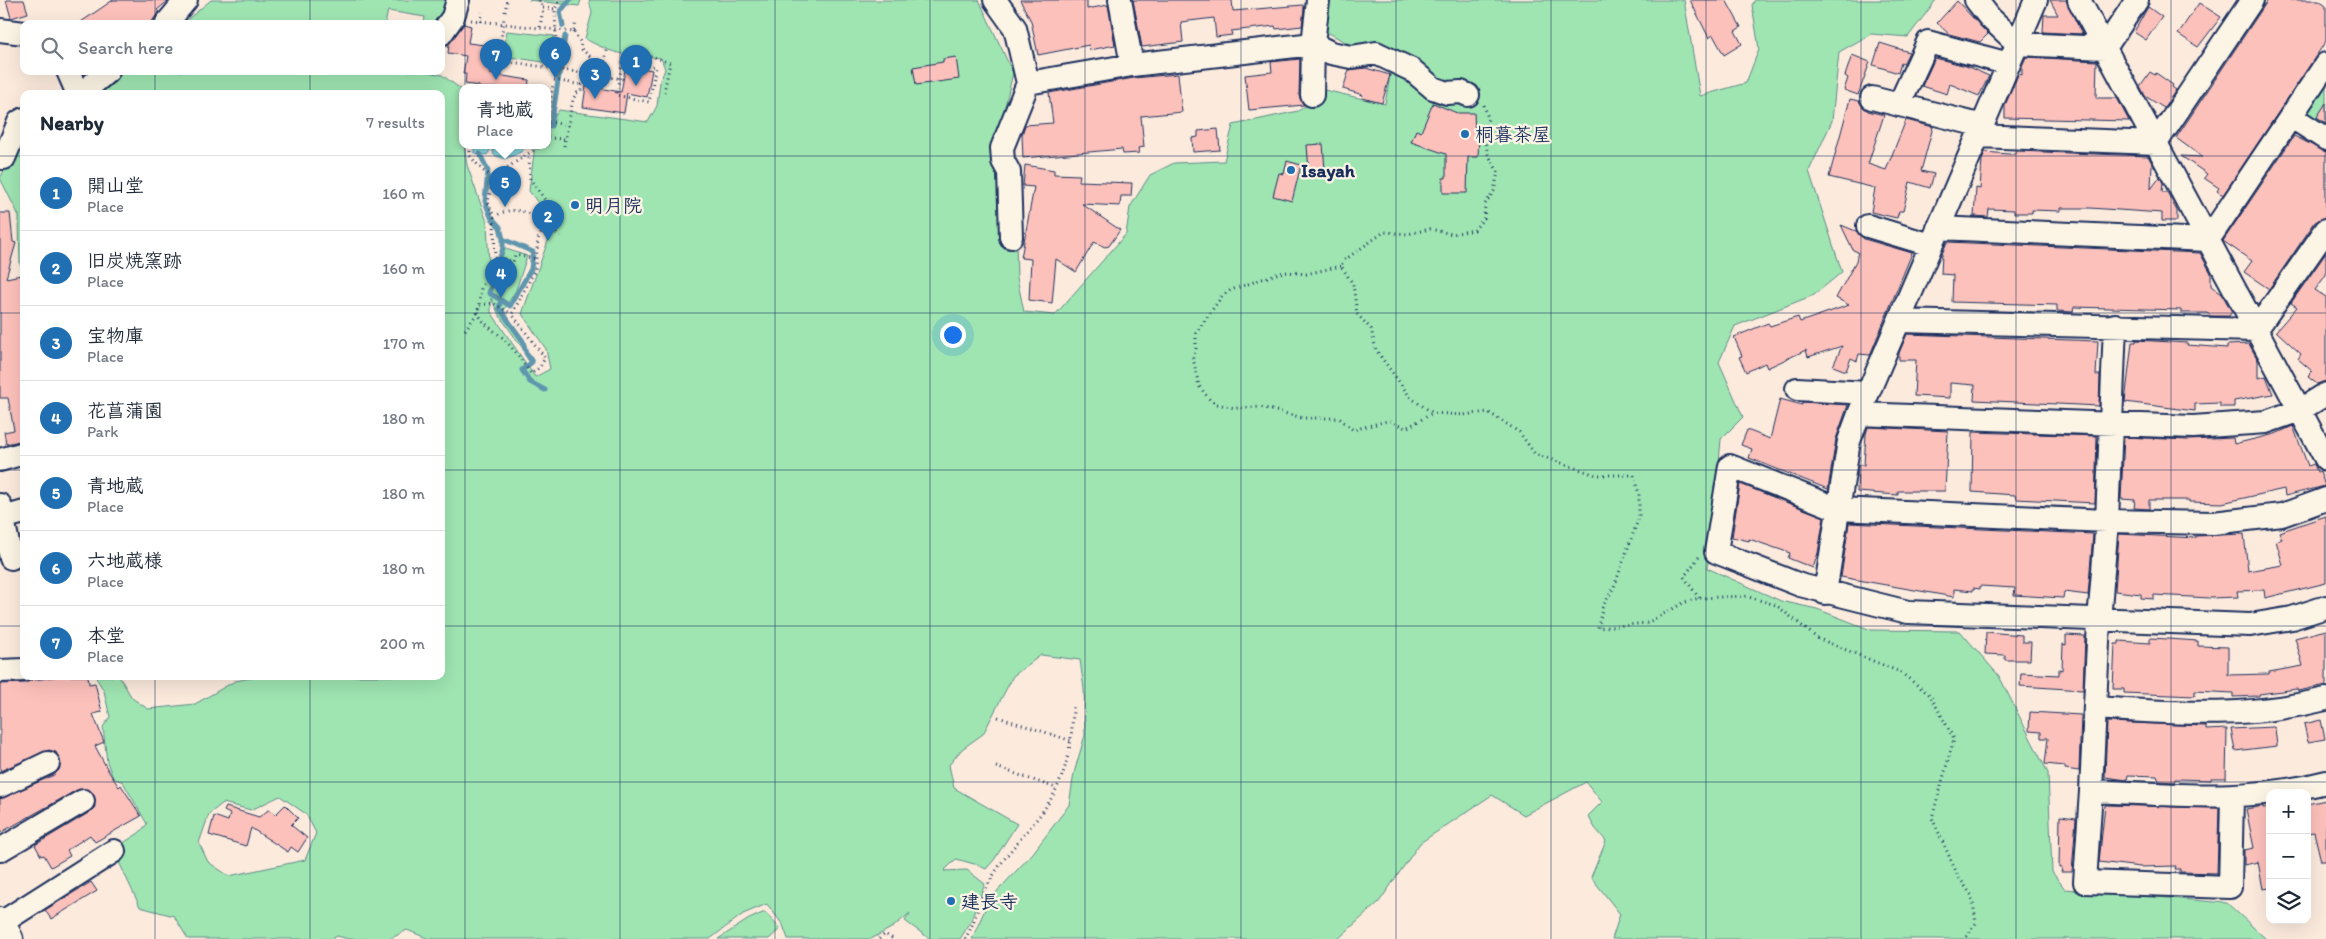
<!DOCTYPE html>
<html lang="en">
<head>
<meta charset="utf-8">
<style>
	:root { --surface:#fff; --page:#f6f6f7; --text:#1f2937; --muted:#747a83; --line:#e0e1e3; --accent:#1f6fb2 }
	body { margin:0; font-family:Itim,"Klee One",sans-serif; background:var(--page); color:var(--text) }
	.controls { position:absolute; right:15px; bottom:15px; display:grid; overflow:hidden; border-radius:10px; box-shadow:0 5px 20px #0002 }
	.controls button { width:45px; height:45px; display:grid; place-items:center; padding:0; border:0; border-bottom:1px solid var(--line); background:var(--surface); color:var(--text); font:25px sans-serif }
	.you { position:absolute; left:952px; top:334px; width:18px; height:18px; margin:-12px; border:4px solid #fff; border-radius:50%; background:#1a73e8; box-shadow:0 0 0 8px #1a73e833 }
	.badge { display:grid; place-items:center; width:32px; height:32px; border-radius:50%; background:var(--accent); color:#fff; font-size:16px; font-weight:700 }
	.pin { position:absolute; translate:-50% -41px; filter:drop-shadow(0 1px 2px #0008) }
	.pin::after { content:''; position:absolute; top:26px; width:18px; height:15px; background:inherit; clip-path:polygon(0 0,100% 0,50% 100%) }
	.popup { position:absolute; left:459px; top:84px; width:92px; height:65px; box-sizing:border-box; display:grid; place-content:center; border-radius:10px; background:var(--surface); filter:drop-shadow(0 1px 4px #0005); font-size:16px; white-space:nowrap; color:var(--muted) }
	.popup b { font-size:19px; color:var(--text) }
	.popup::after { content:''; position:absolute; left:50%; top:100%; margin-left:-10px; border:10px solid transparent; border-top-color:var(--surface) }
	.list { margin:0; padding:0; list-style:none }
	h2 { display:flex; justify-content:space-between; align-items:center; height:65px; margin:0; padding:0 20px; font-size:21px }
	h2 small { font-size:16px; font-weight:400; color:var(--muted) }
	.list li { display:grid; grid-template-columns:32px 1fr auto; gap:15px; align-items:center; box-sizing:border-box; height:75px; padding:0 20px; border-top:1px solid var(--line) }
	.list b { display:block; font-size:19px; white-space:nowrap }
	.list p { margin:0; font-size:16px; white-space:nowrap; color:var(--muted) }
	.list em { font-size:16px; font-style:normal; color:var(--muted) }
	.icon { flex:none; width:28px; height:28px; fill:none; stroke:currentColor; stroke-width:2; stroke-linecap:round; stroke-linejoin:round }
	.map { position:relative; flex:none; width:2326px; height:939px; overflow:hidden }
	.search { position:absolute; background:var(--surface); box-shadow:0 5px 20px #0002; left:20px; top:20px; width:425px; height:55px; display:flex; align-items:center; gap:12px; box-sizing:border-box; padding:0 18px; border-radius:10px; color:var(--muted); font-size:19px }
	.panel { position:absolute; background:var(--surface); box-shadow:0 5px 20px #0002; left:20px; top:90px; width:425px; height:590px; border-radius:10px }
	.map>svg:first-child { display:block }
	.green { fill:#9fe5b2; stroke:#5d8a88; fill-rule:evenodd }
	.water { fill:#8adbe3; stroke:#5e96ae }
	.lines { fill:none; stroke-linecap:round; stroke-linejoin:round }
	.stream { stroke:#5e96ae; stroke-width:5 }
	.building { fill:#fdc1bb; stroke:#1b2f5e }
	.minor-casing { stroke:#1b2f5e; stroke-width:26 }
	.major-casing { stroke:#1b2f5e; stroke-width:31 }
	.path { stroke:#1b2f5e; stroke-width:3; stroke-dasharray:1 4; stroke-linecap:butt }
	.minor { stroke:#fcf5e5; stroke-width:22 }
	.major { stroke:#fcf5e5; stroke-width:28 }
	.grid { fill:none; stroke:#1b2f5e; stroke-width:1; stroke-opacity:0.55 }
	.poi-dot { fill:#1f6fb2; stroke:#fcf5e5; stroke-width:2 }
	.labels { text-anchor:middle; stroke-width:4.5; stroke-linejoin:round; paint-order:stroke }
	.poi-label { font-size:19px; font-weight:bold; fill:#1b2f5e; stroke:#fcf5e5; text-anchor:start }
</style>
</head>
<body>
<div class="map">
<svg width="2326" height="939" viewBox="0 0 2326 939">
	<rect width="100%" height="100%" fill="#fcebdd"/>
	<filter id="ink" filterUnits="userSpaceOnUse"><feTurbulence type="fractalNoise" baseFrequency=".02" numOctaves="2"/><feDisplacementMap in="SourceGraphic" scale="10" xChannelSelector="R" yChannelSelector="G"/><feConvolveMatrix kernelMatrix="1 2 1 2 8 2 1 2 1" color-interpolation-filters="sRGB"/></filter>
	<g filter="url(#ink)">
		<!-- green -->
		<path class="green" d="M211 0H462L441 24H424L425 17 388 11 385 24H182Z
			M529 0H581L579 6Z
			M589 0H979L1013 73 1002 119 1015 202 1017 278 1024 312 1055 315 1126 234 1130 207 1150 175 1174 163 1224 161 1233 125 1298 111 1319 97 1320 89 1385 104 1390 75 1382 62 1325 31 1331 0H1684L1700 96 1746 83 1759 49 1752 5 1755 0H1936L1908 37 1871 34 1839 52 1832 121 1809 171 1842 272 1814 295 1735 326 1719 362 1743 417 1721 439 1713 535 1707 568 1781 601 1817 609 1871 630 1960 631 1999 676 2048 773 2052 872 2065 889 2227 903 2266 939H1612L1620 914 1591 877 1606 841 1595 828 1588 816 1602 802 1586 782 1524 815 1492 795 1420 843 1379 902 1338 939H972L989 900 1033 853 1069 805 1074 773 1085 735 1084 689 1080 660 1041 655 1013 676 983 734 962 749 949 765 954 788 1017 824 994 860 986 869 978 865 956 859 944 871 967 870 985 884 970 923 960 939H930L905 921 910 913 893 927 871 939H788L783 925 767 904 743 914 710 939H429L407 930 390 939H349L337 936 332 939H188L174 916 140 907 119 862 120 845 139 833 147 824 123 782 113 778 107 762 103 727 110 717 104 691 95 676H119L132 698 148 709 195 704 235 681 261 676H441V94H83L121 71H423L442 75 462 90V146H464L467 165 487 222 490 288 503 248 527 256 516 290 504 310 523 341 526 353 499 315 491 298V312L535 377 550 369 546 349 522 314 554 224 529 191 535 146H548V127L559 110 648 122 657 106 660 82 665 69 661 58C648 56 634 57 622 54 609 51 597 45 585 39L592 13ZM280 796 306 814 316 833 305 860 229 876 208 862 199 843 209 814 223 803 251 810Z
			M507 31 554 36 550 63 503 56Z
			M2326 76V131L2301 114Z
			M24 134V272L20 264 19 216 0 178Z
			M765 912 780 929 769 939H718L749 919Z"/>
		<!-- water -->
		<path class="water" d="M474 146H526L521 152 505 159 494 155 492 147 487 155 474 153Z"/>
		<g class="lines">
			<!-- stream -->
			<path class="stream" d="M563 26 560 12 570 0
				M551 126 565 36
				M480 154 488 171 485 201 491 217 500 227 503 239 533 252 531 269 510 306 501 300 499 308 523 341 526 353 532 362 522 370 530 382 545 390
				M501 300 489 293 503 248V239"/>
		</g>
		<!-- building -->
		<path class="building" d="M6 0H24L28 13 11 18Z
			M113 0H169L157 10 159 12 150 24H78Z
			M1020 0H1087V9L1108 5 1115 45 1090 50 1089 45 1038 55 1031 21Z
			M1133 0H1232L1233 11 1303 5 1304 9 1302 26 1276 29 1275 26 1231 31 1232 35 1216 37 1214 18 1181 22 1183 42 1142 47Z
			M1690 0H1726L1741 27 1735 31 1742 44 1724 55 1713 35 1709 38Z
			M2050 0H2066L2082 34 2043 32 2044 15H2058Z
			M2268 0H2319L2326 5V41L2223 195 2217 191 2219 188 2204 178 2207 174 2181 156 2202 157 2176 138Z
			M1957 1 1988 34 1980 42 1949 34 1937 23Z
			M2199 3 2221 17 2198 47 2178 34Z
			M2148 7 2162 17 2146 40 2134 32Z
			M464 24 471 26 468 43 493 46 490 74 529 80 528 88H479V86L465 84 466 74H463L466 56 448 53 449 44Z
			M1880 43 1909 52 1903 64 1901 63 1898 73 1873 65Z
			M1852 55 1870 62 1858 95 1844 90 1848 78 1845 76Z
			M956 57 959 79 916 85 913 67 943 62V59Z
			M2026 57 2097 61 2096 98H2117L2129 121 2005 118V105L2019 74 2022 75V66Z
			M1935 58 1966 66 1989 76 1979 96 1950 84 1947 94 1922 86Z
			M1300 59 1299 95 1304 105 1249 110 1245 75 1272 72 1271 62Z
			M626 65 652 70 647 97 627 93 624 113 583 107 586 86 621 92Z
			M1366 68 1390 75 1382 103 1362 98 1363 95 1343 89 1349 70Z
			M2150 72 2155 75 2156 73 2173 85 2172 87 2176 90 2164 108 2145 96 2140 86Z
			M1178 74 1182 112 1141 116 1144 147 1138 148 1139 153 1123 154 1122 149 1023 158 1022 135 1025 125 1053 123 1049 93 1134 78Z
			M1850 99 1859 101 1863 107 1868 111 1884 115 1868 164 1886 170 1906 120 1933 127 1921 171 1934 174 1930 188 1910 182 1903 211H1899L1897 218 1871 212 1875 188 1829 177Z
			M1433 103 1457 113H1474L1475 135H1479L1478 157H1468L1467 193H1443V178H1446V154L1411 142 1416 130 1421 132Z
			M2326 103V123L2317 117Z
			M1218 129 1220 150 1193 152 1192 138 1198 137V131Z
			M2294 136 2326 152V217L2315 222 2269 289 2244 272 2252 261 2223 241Z
			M1323 144 1325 170 1309 171 1307 145Z
			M2016 151 2148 156 2152 163 2151 189 2160 177 2163 183 2162 192H2167L2177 211V221H2162V213L2090 208H2061V211L2032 210V213H2014V210L1989 209 1988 217 1974 216 1976 188 1980 189 1982 160 1985 152 2008 154H2016Z
			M1287 161 1301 165 1292 201 1273 196 1279 173 1284 174Z
			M1025 165 1054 170V174L1080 175 1079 181 1132 183 1131 196H1121L1120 206 1082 204 1120 230 1109 246 1105 247 1094 242 1076 272 1056 259 1052 303 1029 300 1031 259 1021 258 1034 187 1023 186Z
			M0 213H10L13 242 16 243 6 278 21 275 24 290V440L6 444 4 432 14 430 8 398H0Z
			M1841 225 1856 231 1864 239 1912 253 1870 355 1859 354 1857 361 1851 358 1846 371 1833 366 1842 346 1808 357 1806 350 1767 368 1765 363 1746 372 1739 357 1742 356 1734 337 1768 323 1770 326 1798 317 1800 322 1849 305 1836 298 1856 261 1858 252 1853 250Z
			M1947 242 2200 253 2211 273V286L2222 294 2232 312 2229 316H2211L2207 313H2181V310L2074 307 2073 312 2057 311V305L1952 302 1953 275 1941 274 1942 254Z
			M2326 253V275L2315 290 2326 297V381L2317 384 2308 377 2312 371 2298 359 2301 354 2276 331 2297 307 2291 303Z
			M1907 334 2098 341 2096 375H2100L2099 406 1974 400 1975 385 1950 383V398L1914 396 1916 360H1899V353Z
			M2136 340 2188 343 2187 345 2227 348V345L2249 344 2258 360V378L2266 376 2273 394 2234 401V407H2220V403L2195 404V411L2125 402 2132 342H2136Z
			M1780 399 1802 405V402L1848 405 1836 439 1828 489 1749 458 1752 449 1741 445 1747 430 1770 439Z
			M2293 426 2308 466 2314 464 2317 472 2320 471 2325 486 2285 496 2284 489 2222 503 2189 502V500H2149V509L2134 508 2135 500 2121 499 2124 437 2188 440 2233 438 2234 444 2275 434Z
			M1868 427 1948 431 1945 491H1898V495L1857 492 1858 465H1864L1866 434Z
			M1973 432 2097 436 2095 503 2016 499 2015 495 1972 492Z
			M1740 484 1824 517 1818 553 1813 568 1788 558 1790 553 1749 539V541L1732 537Z
			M2326 516V583L2265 598 2264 590 2237 591 2238 597 2210 598 2154 595V599L2141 598V594L2115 591 2119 534 2196 538V536L2244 534 2248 571 2283 565 2276 541 2282 539 2279 532Z
			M1849 523 2093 534 2088 595 2064 592 2063 598 2014 595 2015 588 1980 586V589L1973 588V591L1954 589V597L1841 577Z
			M2326 630V685L2298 691 2297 689 2259 694V696L2233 697V693L2195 691V696L2124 693V689H2113L2115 644H2119V641L2150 643V638L2168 639 2198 641V646L2228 647V675L2269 674V672L2303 666 2295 638Z
			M1986 632 2022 635V642H2031L2030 660H2005V655L1985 654Z
			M2066 635 2085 636 2083 690 2020 686 2021 673 2059 675V669L2062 670 2063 644 2066 645Z
			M59 676H88L89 684 95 683 102 712 93 714 104 742 95 746 109 772 119 787 121 785 141 816 95 842 90 835 67 850 70 856 51 867 44 855 41 856 35 845 90 812 95 807 94 795 89 789 77 790 0 833V799L54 775 59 770 61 764 56 752 49 750 0 771V684L25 683 34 678 35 680Z
			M2030 712 2081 715 2079 771 2065 769V766L2045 764 2048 738H2041V732L2029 731Z
			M2321 720 2325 739 2308 742 2304 724Z
			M2107 722 2206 726V730L2227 729 2226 778H2211V780L2175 779 2174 782 2159 781 2157 776 2128 775 2127 780 2105 777Z
			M2273 727 2275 728 2277 746 2235 751 2231 729Z
			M2326 800V861H2321L2314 832 2307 833V804Z
			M285 805 298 818 291 825 307 838 298 852 291 847 288 852 251 828 246 846 209 835 214 816 228 821 230 814 224 811 226 807 259 817 270 809 275 815Z
			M2105 805 2219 808 2217 873 2180 872V869H2175L2176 866 2140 867 2099 862Z
			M2263 806V808L2270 807V888L2263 889 2258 862 2244 865V850L2254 848 2246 809Z
			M2060 816 2076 818 2072 872H2061L2062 867H2059Z
			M91 882 97 891 51 919 45 910Z"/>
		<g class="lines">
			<defs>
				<path id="minor" d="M995 0 1015 28 1028 83 1132 65 1313 44 1331 53 1351 57 1376 53 1412 70 1433 88 1447 93 1461 92 1468 95
					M1120 0 1132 65
					M1976 0 1990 18 2018 44 2105 48 2137 0
					M2079 0 2326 459
					M166 24 186 0
					M0 30 24 33
					M441 34 453 17 458 0
					M68 71 78 94
					M81 94 108 71
					M1312 95 1313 44 1318 0
					M1872 98 1983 126
					M1899 105 1928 42 2009 64
					M2292 117 2326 139
					M1978 136 2156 143 2252 0
					M0 158H4L19 122 24 119
					M1868 226 1931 245
					M1938 228 2208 240 2326 64
					M1011 237 1009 172 1003 161 1002 148 1028 83
					M1899 321 2256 330 2326 230
					M2115 325 2107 521 2099 621 2091 791C2171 794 2248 803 2326 782
					M1797 389 1868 393
					M1859 414 2193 427 2266 422 2300 410 2326 394
					M0 460 24 453
					M2326 499 2282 515 2213 523 2107 521 1838 509 1730 466 1716 552 1800 585 1908 612 2250 625 2292 618 2326 607
					M0 505 11 558
					M3 518 24 512
					M1825 593 1849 441 1859 414 2036 0
					M0 671 24 670
					M2096 708C2177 713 2246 719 2326 699
					M0 786 48 763
					M2091 791 2085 882 2230 887 2232 797
					M0 850 83 801
					M1 923 114 851"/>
				<path id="major" d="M0 922 9 939"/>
			</defs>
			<!-- minor casing -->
			<use href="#minor" class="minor-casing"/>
			<!-- major casing -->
			<use href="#major" class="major-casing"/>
			<!-- path -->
			<path class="path" d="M539 0 543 8
				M543 8 555 9
				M505 12 507 0
				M471 20 574 32 576 21
				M481 22 482 12
				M540 27 543 8
				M574 32 581 43 580 48 592 58 589 73
				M498 60 623 79
				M623 60 656 67 649 102 616 95Z
				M633 62 638 51 670 63 664 92
				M552 67 556 40 555 9 560 0
				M496 75 504 18
				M601 76 608 47
				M554 80 582 85
				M1484 105 1488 118 1485 129V142L1488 154 1498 172 1494 191 1485 204 1484 218 1474 230 1452 234 1430 229 1408 234 1384 232 1343 261 1341 266 1353 284 1357 314 1371 329 1376 350 1410 397 1421 405 1433 413 1463 415 1488 412 1519 432 1535 454 1596 475H1634L1639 494V517L1614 587 1602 608 1598 628 1647 623 1685 602 1699 598 1745 596 1776 605 1817 638 1900 672 1930 695 1954 739 1932 818 1958 876 1972 896 1976 923 1965 939
				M548 117 553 84
				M548 122 568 125
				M548 138 565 139
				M470 146V156L482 170 493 177
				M564 146 573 99 577 93 581 91 582 85 594 84 596 75
				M494 217C521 199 543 222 563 239
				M495 263 503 266 505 259 513 262 515 255 537 259
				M1341 266 1306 274 1288 272 1279 273 1231 290 1222 296 1196 333V348L1193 358 1199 386 1210 400 1217 404 1235 408 1261 407 1303 418H1339L1353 430 1387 421 1406 428 1433 413
				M480 305 493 303 512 314
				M478 312C483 326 495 330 505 340 515 351 523 362 531 374L540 367 545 358 512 314 535 270 538 239 552 213 546 201 530 179 529 154
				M465 330 478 312 481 288 495 263 494 217 488 202 493 177 540 146
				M1699 557 1684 577 1699 598
				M998 717 1072 741
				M996 767 1056 788
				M879 939 885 934 893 939
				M965 939C976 921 979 901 989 883 1002 858 1023 837 1040 815 1066 781 1072 749 1073 707"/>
			<!-- minor -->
			<use href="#minor" class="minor"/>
			<!-- major -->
			<use href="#major" class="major"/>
		</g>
	</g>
	<!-- grid -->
	<path class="grid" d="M155 0V24M310 0V24M465 0V939M620 0V939M775 0V939M930 0V939M1085 0V939M1241 0V939M1396 0V939M1551 0V939M1706 0V939M1861 0V939M2016 0V939M2171 0V939M155 71V94M310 71V94M0 156H24M441 156H2326M0 313H24M441 313H2326M0 470H24M441 470H2326M0 626H24M441 626H2326M155 676V939M310 676V939M0 782H2326"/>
	<!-- markers -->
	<g class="poi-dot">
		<circle cx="1465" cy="134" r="5"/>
		<circle cx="1291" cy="170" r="5"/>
		<circle cx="575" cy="205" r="5"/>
		<circle cx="951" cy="901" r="5"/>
	</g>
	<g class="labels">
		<!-- poi labels -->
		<g class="poi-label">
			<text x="1475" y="141">桐暮茶屋</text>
			<text x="1301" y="177">Isayah</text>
			<text x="585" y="212">明月院</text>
			<text x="961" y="908">建長寺</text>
		</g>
	</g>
</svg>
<div class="controls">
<button>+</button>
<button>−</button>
<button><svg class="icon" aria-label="layers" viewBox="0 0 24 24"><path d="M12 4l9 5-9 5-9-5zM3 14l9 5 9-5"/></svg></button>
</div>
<div class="you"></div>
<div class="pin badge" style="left:636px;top:86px">1</div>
<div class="pin badge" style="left:548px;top:241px">2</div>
<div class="pin badge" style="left:595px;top:99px">3</div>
<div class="pin badge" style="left:501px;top:298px">4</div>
<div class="pin badge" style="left:505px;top:207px">5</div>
<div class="popup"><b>青地蔵</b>Place</div>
<div class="pin badge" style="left:555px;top:78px">6</div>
<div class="pin badge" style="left:496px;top:80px">7</div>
<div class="search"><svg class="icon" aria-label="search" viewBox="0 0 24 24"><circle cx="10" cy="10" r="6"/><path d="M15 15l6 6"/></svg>Search here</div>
<section class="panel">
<h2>Nearby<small>7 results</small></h2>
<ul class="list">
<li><span class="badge">1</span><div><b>開山堂</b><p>Place</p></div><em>160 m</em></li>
<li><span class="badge">2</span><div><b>旧炭焼窯跡</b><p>Place</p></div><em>160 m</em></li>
<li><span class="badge">3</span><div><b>宝物庫</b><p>Place</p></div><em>170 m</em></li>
<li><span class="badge">4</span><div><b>花菖蒲園</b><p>Park</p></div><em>180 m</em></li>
<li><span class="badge">5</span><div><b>青地蔵</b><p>Place</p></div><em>180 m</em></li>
<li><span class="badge">6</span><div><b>六地蔵様</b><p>Place</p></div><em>180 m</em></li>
<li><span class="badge">7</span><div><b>本堂</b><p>Place</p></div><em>200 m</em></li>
</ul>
</section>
</div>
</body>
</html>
